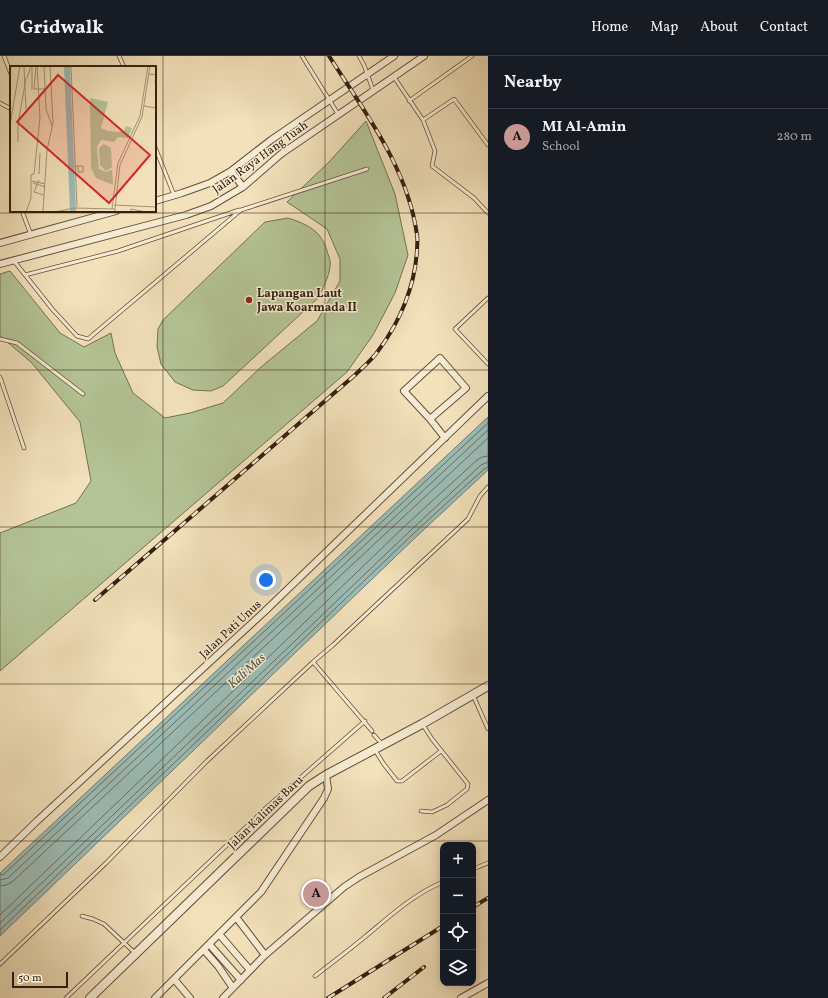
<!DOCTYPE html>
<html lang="en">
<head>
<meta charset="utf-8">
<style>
	:root { --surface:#171b24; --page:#20242c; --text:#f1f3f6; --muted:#9ea1a6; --line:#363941; --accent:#c59692 }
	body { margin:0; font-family:Vollkorn,serif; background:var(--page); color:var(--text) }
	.controls { position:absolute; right:12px; bottom:12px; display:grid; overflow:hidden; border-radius:8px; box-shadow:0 2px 10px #0003 }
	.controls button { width:36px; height:36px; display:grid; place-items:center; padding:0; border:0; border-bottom:1px solid var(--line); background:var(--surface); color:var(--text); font:20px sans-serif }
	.scale { position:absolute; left:12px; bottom:10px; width:56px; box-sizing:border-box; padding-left:4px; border:2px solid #34200f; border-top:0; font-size:11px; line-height:14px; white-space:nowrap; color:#34200f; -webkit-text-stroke:3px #f7ecd3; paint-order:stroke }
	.you { position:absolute; left:266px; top:524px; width:14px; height:14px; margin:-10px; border:3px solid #fff; border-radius:50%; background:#1a73e8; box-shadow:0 0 0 6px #1a73e833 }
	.badge { display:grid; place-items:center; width:26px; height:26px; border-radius:50%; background:var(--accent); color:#111; font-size:13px; font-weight:700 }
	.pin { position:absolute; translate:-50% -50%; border:2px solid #fff; box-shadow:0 1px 4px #0006 }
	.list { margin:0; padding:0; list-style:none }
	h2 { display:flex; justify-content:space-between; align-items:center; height:52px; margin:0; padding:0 16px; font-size:17px }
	h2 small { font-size:13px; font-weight:400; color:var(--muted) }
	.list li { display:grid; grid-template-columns:26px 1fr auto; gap:12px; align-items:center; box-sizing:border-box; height:56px; padding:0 16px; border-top:1px solid var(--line) }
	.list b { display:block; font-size:15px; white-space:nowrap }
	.list p { margin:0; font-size:13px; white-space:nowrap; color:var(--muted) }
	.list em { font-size:13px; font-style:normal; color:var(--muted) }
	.icon { flex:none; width:22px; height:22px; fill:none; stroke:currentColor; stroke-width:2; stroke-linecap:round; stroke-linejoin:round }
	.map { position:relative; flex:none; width:488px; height:942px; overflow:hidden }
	header { display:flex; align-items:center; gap:24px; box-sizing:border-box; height:56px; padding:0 20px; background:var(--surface); border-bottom:1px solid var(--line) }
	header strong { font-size:19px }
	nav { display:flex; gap:22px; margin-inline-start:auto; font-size:14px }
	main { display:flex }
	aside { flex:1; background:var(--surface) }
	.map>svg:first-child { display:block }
	.green { fill:#b4c496; stroke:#747252 }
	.water { fill:#9cbcb6; stroke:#727e73 }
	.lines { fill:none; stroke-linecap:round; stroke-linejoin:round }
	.shore { stroke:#686e62; stroke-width:1 }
	.service-casing { stroke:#64503a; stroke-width:4.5 }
	.minor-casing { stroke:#64503a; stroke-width:8 }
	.tertiary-casing { stroke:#64503a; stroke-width:10 }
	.service { stroke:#f7ecd3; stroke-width:3 }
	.minor { stroke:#f7ecd3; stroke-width:6 }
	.tertiary { stroke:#f7ecd3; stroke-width:8 }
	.rail-casing { stroke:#34200f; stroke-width:4 }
	.rail { stroke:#f7ecd3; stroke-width:2.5; stroke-dasharray:8; stroke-linecap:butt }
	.grid { fill:none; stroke:#34200f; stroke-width:1; stroke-opacity:0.55 }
	.poi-dot { fill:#8f2418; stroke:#f7ecd3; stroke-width:1.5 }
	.labels { text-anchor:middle; stroke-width:3; stroke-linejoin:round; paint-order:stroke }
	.street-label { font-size:12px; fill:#34200f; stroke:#f7ecd3 }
	.poi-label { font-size:12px; font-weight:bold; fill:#34200f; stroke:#f7ecd3; text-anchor:start }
	.water-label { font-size:13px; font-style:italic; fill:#534f41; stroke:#f7ecd3 }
	.inset-road { fill:none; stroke:#a69476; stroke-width:1 }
	.view { fill:#d62828; fill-opacity:0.15; stroke:#d62828; stroke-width:2 }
	.inset-edge { fill:none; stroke:#34200f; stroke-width:2 }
</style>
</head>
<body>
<header>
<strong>Gridwalk</strong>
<nav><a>Home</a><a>Map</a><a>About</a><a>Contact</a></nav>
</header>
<main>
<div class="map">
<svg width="488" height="942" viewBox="0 0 488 942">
	<rect width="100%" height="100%" fill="#f2e1bb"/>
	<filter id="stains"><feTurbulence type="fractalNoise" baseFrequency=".005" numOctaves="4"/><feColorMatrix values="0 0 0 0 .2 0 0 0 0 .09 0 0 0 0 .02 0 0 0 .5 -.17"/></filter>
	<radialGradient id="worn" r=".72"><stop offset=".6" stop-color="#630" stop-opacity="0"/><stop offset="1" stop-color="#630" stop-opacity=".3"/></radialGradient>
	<!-- green -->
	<path class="green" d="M366 65 395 138 408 199 395 237 373 279 347 316 0 615V477L76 447 91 425 80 366 31 306 0 280V218L10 215 60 277 84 291 111 277 115 297 133 337 165 362 190 357 223 347 261 311 317 265 340 225V203L327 173 287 146 329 106Z
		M288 162C309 169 322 175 328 198 329 201 331 206 330 210 329 221 323 232 318 242L223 330 211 335 193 334 175 326 161 308 157 291 158 273 163 264 265 166Z"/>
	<!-- water -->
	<path class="water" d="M488 361V414L417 480 0 880V817Z"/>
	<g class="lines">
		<!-- shore -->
		<path class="shore" d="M0 819 4 818 488 367
			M0 824 8 822 488 374
			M0 830 6 829 12 826 488 382
			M0 859 406 469 477 404 482 401 488 400
			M0 867 411 474 481 409 488 406
			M0 874 414 477 484 413 488 411"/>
		<defs>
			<path id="service" d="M4 0 11 18
				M119 0 124 11
				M302 0 338 58
				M359 0 364 9 373 34
				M394 21 423 64 435 95 432 110 474 142 488 157
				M409 45 472 0
				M0 47 11 53
				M423 64 454 43 488 89
				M155 91 174 139
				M22 155 31 179
				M14 205 53 254 77 280 88 283 241 154 367 113
				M25 219 118 195 239 154
				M488 242 455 273 488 308
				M0 283 17 287 83 338
				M0 321 24 392
				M313 606 372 675
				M473 639 488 673
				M374 679 382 688
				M375 694 383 707 397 725H402L441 695
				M421 755 432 756 447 749 467 733 468 728 432 683 423 669
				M473 813 488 807
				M82 860 93 863 104 868 135 897
				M0 908 106 807 207 705 313 606 333 589 468 463 480 440 488 431
				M315 920C332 907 349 894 366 880 390 860 414 838 443 826
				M66 942 266 752 365 665"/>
			<path id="minor" d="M231 115 243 131
				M155 145 182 137 210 127 231 115 271 84 394 0
				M0 187 116 155
				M0 208 186 159 211 150 243 131 281 98 424 0
				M430 363 466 332 440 302 404 335 430 363 445 382
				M0 801 36 766 263 557 488 340
				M236 861 265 899
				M219 878 250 914
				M209 888 241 924
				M204 894 218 910 233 932
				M174 923 190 942
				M155 942 261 836 324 742 328 733 326 719
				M223 942 264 900 344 831 359 821 436 779 488 744
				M461 942 488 927"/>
			<path id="tertiary" d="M90 942 309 730 326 719 422 668 488 630"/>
		</defs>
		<!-- service casing -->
		<use href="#service" class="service-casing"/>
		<!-- minor casing -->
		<use href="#minor" class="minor-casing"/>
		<!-- tertiary casing -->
		<use href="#tertiary" class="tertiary-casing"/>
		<!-- service -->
		<use href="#service" class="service"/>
		<!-- minor -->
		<use href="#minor" class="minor"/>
		<!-- tertiary -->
		<use href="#tertiary" class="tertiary"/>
		<defs>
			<path id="rail" d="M95 544 355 319C363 311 372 304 378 295 400 266 415 230 417 194 417 189 418 184 417 179 408 112 364 55 329 0
				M473 851 488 842
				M328 942 443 870
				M384 942 424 911"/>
		</defs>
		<!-- rail casing -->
		<use href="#rail" class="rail-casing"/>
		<!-- rail -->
		<use href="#rail" class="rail"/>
	</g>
	<!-- grid -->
	<path class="grid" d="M163 0V942M325 0V942M0 157H488M0 314H488M0 471H488M0 628H488M0 785H488"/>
	<!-- markers -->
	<circle class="poi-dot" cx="249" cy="244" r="4"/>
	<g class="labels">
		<!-- street labels -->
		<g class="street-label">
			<text transform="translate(260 101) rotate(-36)" y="4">Jalan Raya Hang Tuah</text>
			<text transform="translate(230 573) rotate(-43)" y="4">Jalan Pati Unus</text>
			<text transform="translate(265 756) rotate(-44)" y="4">Jalan Kalimas Baru</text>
		</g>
		<!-- poi labels -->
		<g class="poi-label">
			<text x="257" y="241">Lapangan Laut<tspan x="257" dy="14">Jawa Koarmada II</tspan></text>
		</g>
		<!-- water labels -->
		<g class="water-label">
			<text transform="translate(246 614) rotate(-42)" y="5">Kali Mas</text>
		</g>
	</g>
	<!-- overview -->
	<g transform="translate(10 10)">
		<rect width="146" height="146" fill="#f2e1bb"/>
		<path d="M80 32 98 36 91 62 98 65 108 66 114 65 116 60 122 62 118 72 108 71 104 76 91 74 87 81 89 103 96 106 102 104 103 119 86 112 81 102ZM94 78 101 82 102 101 96 105 90 99 89 82Z" fill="#b4c496"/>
		<path d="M54 0H60L66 146H60Z" fill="#9cbcb6"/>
		<path class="inset-road" d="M14 0 16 43M26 0 24 23H35M34 0 36 43 42 60M61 0 67 141M139 8 146 9 145 16M17 12 21 0M22 24V0M134 40 146 42M0 59 10 0M8 76V58L16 12M65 100H73V106H68V100M29 108 30 87M29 114 24 126 34 129M22 115 35 118M23 117 35 121M104 139 146 141M102 143 108 97 130 50 138 0M105 143 110 99 132 51 140 0M33 145 37 84 43 57 40 0M16 146 21 132V109L24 108 30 52 27 0M45 146 64 142 105 143V146M121 146V143L136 146"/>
		<path class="view" d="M48 9 140 89 99 137 7 56Z"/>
		<rect width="146" height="146" class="inset-edge"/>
	</g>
	<rect width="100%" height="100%" filter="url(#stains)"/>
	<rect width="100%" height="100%" fill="url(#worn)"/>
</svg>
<div class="controls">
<button>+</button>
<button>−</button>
<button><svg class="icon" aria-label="locate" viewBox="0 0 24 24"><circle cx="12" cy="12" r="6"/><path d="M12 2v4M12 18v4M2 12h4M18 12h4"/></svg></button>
<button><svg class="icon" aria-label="layers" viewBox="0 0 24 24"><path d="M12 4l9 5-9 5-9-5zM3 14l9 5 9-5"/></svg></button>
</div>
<div class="scale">50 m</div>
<div class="you"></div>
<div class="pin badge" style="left:316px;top:838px">A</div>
</div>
<aside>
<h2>Nearby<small></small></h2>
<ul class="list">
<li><span class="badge">A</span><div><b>MI Al-Amin</b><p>School</p></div><em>280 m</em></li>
</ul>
</aside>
</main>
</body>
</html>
